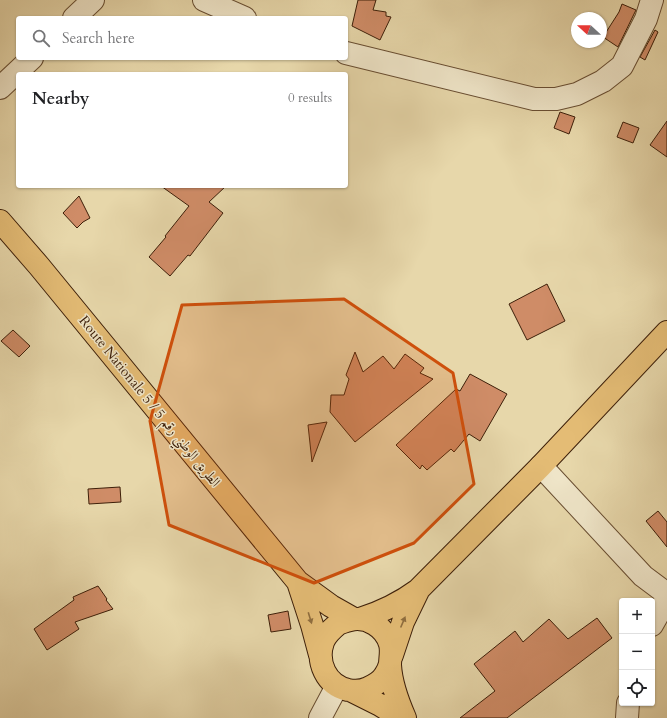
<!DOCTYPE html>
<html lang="en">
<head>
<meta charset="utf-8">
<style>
	:root { --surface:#fff; --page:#f6f6f6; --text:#202124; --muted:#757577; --line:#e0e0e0 }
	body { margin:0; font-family:Cardo,Amiri,serif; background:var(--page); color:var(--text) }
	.controls { position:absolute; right:12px; bottom:12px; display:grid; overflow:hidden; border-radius:4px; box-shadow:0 1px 3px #0004 }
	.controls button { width:36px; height:36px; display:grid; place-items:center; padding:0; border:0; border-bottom:1px solid var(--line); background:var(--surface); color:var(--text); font:20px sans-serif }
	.compass { position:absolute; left:571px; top:12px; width:36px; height:36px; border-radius:50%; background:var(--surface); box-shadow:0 1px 3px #0004; rotate:291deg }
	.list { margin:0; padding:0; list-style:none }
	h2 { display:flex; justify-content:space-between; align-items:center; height:52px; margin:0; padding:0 16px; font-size:17px }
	h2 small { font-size:13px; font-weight:400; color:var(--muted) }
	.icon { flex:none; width:22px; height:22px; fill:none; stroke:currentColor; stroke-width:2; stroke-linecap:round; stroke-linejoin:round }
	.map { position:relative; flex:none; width:667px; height:718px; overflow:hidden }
	.search { position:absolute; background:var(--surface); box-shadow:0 1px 3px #0004; left:16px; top:16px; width:332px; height:44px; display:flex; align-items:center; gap:10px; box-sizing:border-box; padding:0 14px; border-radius:4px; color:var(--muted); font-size:15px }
	.panel { position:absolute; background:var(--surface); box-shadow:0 1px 3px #0004; left:16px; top:72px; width:332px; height:116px; border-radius:4px }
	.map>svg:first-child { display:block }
	.building { fill:#cf8c67; stroke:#3d1f09 }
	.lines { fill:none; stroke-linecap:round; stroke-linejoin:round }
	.minor-casing { stroke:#684d31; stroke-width:24 }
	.major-casing { stroke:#3d1f09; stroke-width:24 }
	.highway-casing { stroke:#3d1f09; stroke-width:24 }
	.minor { stroke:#efe5c8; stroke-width:22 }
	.major { stroke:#e4bc75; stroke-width:22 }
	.highway { stroke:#e4bc75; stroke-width:22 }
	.oneway { fill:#906e3f }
	.marked { fill:#ce500c; fill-opacity:0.2; stroke:#ce500c; stroke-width:3; stroke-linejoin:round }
	.labels { text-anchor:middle; stroke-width:3; stroke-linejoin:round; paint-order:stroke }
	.street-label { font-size:14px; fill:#3d1f09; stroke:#efe5c8 }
</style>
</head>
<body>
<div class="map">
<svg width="667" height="718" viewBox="0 0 667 718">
	<rect width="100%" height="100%" fill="#e7d7aa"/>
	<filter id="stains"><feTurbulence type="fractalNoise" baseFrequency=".005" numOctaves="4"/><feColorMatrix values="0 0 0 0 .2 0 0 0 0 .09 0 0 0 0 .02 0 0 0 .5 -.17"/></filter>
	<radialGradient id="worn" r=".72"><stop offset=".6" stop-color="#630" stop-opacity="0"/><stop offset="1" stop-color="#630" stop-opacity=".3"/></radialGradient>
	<!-- building -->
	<path class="building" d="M358 0H376L373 10 386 12V16L391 17 380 40 352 26Z
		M622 4 636 10 634 14 618 47 603 37 619 12Z
		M655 30 658 32 645 60 640 57Z
		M560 112 575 117 569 134 554 128Z
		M667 121V157L650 145Z
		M623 122 639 128 633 143 617 137Z
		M161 186H226L209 202 223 213 190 256 188 255 170 276 149 257 166 237 165 236 189 206Z
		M79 196 90 218 83 222 77 228 63 213Z
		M547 284 565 321 527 340 509 304Z
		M13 330 30 346 19 357 1 341Z
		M355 352 363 372 383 356 394 369 405 354 424 368 420 373 433 379 355 442 330 412 331 395H344L349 379 346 375Z
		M470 374 507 394 480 441 469 434 454 452 451 449 427 470 422 465 420 469 396 445 456 389 460 391Z
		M327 422 312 462 308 425Z
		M120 487 121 502 89 504 88 489Z
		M658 511 667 522V547L646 521Z
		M98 586 107 599 106 600 113 609 75 622 79 629 47 650 34 629 49 618 74 600 73 597Z
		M288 611 291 629 271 632 268 615Z
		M597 618 612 638 507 718H460L495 691 474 664 515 631 523 642 549 619 568 639Z"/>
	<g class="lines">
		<defs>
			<path id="minor" d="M204 0 245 18
				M74 18 93 0
				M346 53 534 99H556L577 94 603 81 622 66 646 19 652 0
				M0 88 32 58
				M541 466 643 576 667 594
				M652 625 667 598
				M320 718 337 686
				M627 718 628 703"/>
			<path id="major" d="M0 221 39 266 298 582 331 606 354 619
				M298 582 312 625 320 655
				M390 664C389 668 387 672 385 675 381 682 375 685 368 688 362 691 354 691 348 690 326 685 316 662 323 642 326 634 332 629 338 624 342 622 346 621 350 620 367 616 385 627 390 644 392 651 390 658 390 665 391 683 398 702 405 718
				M352 691 380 705 401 718"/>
			<path id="highway" d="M360 619C382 612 399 604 418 590L541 466 667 332
				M392 655 403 622 418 591"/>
		</defs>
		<!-- minor casing -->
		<use href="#minor" class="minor-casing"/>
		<!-- major casing -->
		<use href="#major" class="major-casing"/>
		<!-- highway casing -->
		<use href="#highway" class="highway-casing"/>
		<!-- minor -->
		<use href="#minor" class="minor"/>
		<!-- major -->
		<use href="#major" class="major"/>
		<!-- highway -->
		<use href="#highway" class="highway"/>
	</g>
	<!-- one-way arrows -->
	<defs><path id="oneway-solid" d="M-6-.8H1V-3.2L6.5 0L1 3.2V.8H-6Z"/></defs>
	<g class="oneway">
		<use href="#oneway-solid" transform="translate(310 618) rotate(73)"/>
		<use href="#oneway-solid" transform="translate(403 622) rotate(-67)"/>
	</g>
	<!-- marked area -->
	<path class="marked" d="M344 299 453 373 474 484 414 543 314 583 169 525 150 421 182 305Z"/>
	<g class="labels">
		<!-- street labels -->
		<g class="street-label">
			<text transform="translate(150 401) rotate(51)" y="5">Route Nationale 5 / الطريق الوطني رقم 5</text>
		</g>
	</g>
	<rect width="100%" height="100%" filter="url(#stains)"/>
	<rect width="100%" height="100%" fill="url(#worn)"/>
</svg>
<div class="controls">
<button>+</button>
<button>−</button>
<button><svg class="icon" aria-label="locate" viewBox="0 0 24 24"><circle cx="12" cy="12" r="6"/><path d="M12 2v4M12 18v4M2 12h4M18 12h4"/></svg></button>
</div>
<svg class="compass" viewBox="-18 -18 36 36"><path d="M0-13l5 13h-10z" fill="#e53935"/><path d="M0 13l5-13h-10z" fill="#757577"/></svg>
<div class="search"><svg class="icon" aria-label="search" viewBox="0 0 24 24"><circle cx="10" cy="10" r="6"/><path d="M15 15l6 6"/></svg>Search here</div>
<section class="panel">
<h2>Nearby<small>0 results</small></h2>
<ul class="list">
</ul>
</section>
</div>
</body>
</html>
